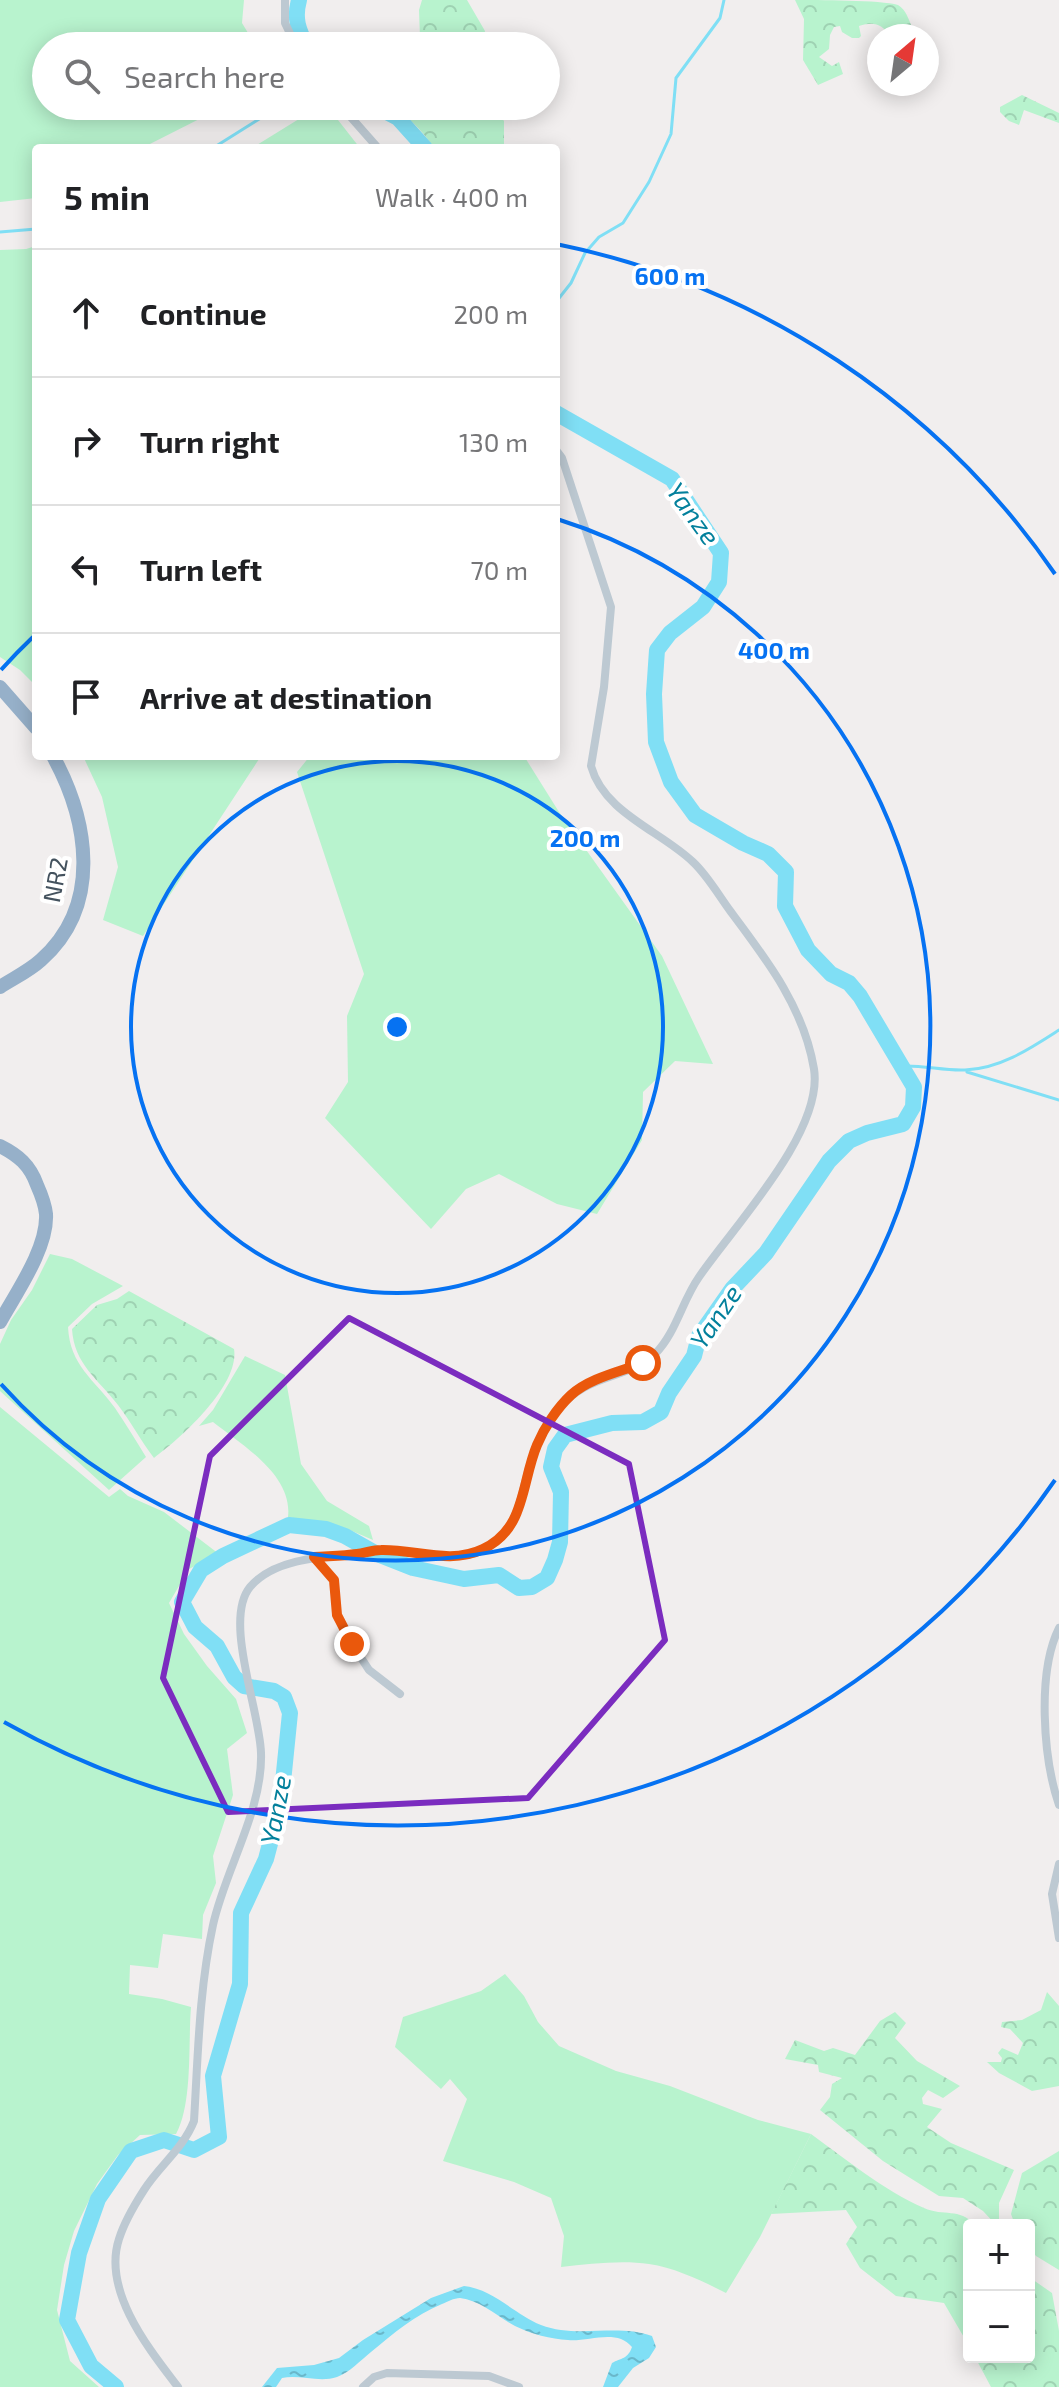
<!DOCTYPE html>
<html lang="en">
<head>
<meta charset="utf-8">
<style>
	:root { --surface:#fff; --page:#f2f2f2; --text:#202124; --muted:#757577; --line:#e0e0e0 }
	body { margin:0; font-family:"Exo 2",sans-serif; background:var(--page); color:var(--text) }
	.controls { position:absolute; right:24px; bottom:24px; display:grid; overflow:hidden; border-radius:8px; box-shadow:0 4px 20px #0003 }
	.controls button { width:72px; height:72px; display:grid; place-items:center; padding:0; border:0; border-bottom:2px solid var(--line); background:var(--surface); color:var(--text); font:40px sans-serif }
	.compass { position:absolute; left:867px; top:24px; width:72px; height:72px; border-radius:50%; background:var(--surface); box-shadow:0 4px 20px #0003; rotate:29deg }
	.stop { position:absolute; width:24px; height:24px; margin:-18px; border:6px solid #ea580c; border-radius:50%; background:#fff }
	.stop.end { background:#ea580c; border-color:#fff; box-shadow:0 2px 8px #0008 }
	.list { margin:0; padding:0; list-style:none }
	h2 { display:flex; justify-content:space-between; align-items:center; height:104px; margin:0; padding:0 32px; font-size:34px }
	h2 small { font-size:26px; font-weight:400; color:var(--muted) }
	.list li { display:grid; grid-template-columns:52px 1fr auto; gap:24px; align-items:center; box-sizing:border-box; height:128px; padding:0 32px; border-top:2px solid var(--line) }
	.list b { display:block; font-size:30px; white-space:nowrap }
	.list em { font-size:26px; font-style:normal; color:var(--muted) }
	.icon { flex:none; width:44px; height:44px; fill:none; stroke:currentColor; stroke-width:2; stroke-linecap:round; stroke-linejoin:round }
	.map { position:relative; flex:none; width:1059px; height:2387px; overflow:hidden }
	.search { position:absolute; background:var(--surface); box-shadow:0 4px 20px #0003; left:32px; top:32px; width:528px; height:88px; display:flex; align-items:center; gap:20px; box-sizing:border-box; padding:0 28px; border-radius:44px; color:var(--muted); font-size:30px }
	.panel { position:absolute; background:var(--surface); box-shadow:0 4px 20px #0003; left:32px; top:144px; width:528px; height:616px; border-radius:8px }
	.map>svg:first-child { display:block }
	.green { fill:#b8f3ce }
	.forest { fill:url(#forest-crowns) }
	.water { fill:url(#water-ripples) }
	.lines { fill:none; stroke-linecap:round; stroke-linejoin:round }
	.stream { stroke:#80dff5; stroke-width:3 }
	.river { stroke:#80dff5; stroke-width:16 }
	.minor { stroke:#bdc9d2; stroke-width:8 }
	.trunk { stroke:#96b0c9; stroke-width:14 }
	.route { stroke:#ea580c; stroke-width:10 }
	.marked { fill:none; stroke:#7b2cbf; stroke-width:6; stroke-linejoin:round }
	.ring { fill:none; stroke:#0672f2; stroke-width:4 }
	.labels { text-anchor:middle; stroke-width:8; stroke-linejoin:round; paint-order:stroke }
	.street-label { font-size:24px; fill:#44525e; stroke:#fff }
	.water-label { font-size:26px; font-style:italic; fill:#03809c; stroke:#fff }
	.centre { fill:#0672f2; stroke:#fff; stroke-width:4 }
	.ring-label { font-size:24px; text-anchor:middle; font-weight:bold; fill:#0672f2; stroke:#fff; stroke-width:8; stroke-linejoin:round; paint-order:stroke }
</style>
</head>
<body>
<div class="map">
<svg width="1059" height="2387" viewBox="0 0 1059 2387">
	<defs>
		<pattern id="forest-crowns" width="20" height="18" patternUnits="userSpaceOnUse" patternTransform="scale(2)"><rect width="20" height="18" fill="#b8f3ce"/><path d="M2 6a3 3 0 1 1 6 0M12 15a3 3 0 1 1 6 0" fill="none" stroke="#9fd2b3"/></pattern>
		<pattern id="water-ripples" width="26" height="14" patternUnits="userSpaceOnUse" patternTransform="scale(2)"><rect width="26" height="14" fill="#80dff5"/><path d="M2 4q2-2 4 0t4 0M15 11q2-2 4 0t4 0" fill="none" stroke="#6ab7ca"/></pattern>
	</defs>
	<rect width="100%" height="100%" fill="#f1eeee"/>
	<!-- green -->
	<path class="green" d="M0 0H244L242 23 256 46H46V106H225L142 148H36V198L0 202Z
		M320 106H327L360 148H252Z
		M36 246V686L20 670 0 657V250L26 249Z
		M83 756H261L143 936 103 920 118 867 102 797Z
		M310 756H524L559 812 662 956 713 1064 675 1061 643 1092 642 1140 597 1214 557 1204 499 1174 466 1189 431 1229 325 1118 348 1082 347 1016 364 974 297 772Z
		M50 1254 72 1259 123 1286 92 1304 68 1327C70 1366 94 1379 115 1408 126 1424 136 1441 146 1457L109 1490 0 1391V1344L11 1320 32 1290Z
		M245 1356 285 1375 301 1464 327 1501 369 1526 373 1540 345 1528 288 1517C293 1475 242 1445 213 1422L199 1426 213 1410Z
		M0 1407 109 1497 120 1489 128 1496 164 1512 219 1554 189 1569 169 1603 184 1634 207 1666 236 1699 247 1733 227 1749 233 1795 213 1856 216 1883 203 1915 202 1939 163 1934 158 1968 130 1965 129 1994 162 1999 191 2007C188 2043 193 2103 176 2134L140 2135 118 2155 97 2184 74 2231 64 2265 57 2310 70 2361 99 2387H0Z
		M505 1974 524 1996 538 2022 559 2046 616 2071 670 2086 758 2120 811 2134 760 2237 726 2293C702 2281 676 2268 649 2264 621 2260 590 2264 561 2267L564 2236 551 2198 514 2182 443 2161 467 2099 450 2079 441 2089 395 2047 403 2017 481 1991Z"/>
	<!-- forest -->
	<path class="forest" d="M422 0H467L485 31 483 46H402L420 38 419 10Z
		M795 0C817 0 881 0 898 5 906 10 908 18 912 27L907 36H890C882 24 874 21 859 26L861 36 859 38H852L842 32 840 26 834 27 830 35 829 49 819 57 832 66 839 62 843 74 818 85 803 60 804 19Z
		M1022 95 1059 113V123L1024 110 1019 125 1009 121 1000 112V107Z
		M388 106H492L504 121V148H434C422 130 407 114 388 106Z
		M129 1291 234 1349C240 1385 181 1438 154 1458 141 1441 131 1422 118 1405 98 1379 74 1364 72 1329L97 1305 117 1299Z
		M1047 1992 1059 2006V2086L1032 2091 999 2073 987 2062H1001L1002 2058 998 2053 1002 2048 1018 2055 1023 2043 1010 2029 1001 2027 1002 2022 1022 2020 1041 2010Z
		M895 2012 906 2023 895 2038 917 2061 960 2086 943 2098 928 2090 922 2098 923 2104 942 2109 927 2127 951 2143 1014 2170 999 2203V2225H996L983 2211 963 2198 939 2196 883 2161 820 2110 830 2097 832 2084 842 2078 819 2072 818 2065 785 2059 795 2040 824 2051 833 2048 855 2055 880 2021Z
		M811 2134C847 2160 883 2190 924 2208 944 2217 959 2207 975 2225H969V2346L944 2303 896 2296 860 2268 846 2244 857 2227 846 2210 771 2214Z
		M1059 2151V2270L1036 2256 1029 2248V2225H1015L1011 2214 1022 2173Z
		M1029 2277 1052 2293 1059 2331V2387H991L975 2357H1029Z"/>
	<!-- water -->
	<path class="water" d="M464 2286C493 2289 514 2314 541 2325 577 2339 616 2323 652 2336L656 2347 649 2358 633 2368 618 2387H603L612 2363C621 2358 628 2359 632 2347 617 2328 588 2342 568 2340 551 2339 531 2334 515 2326 498 2317 480 2300 460 2298 454 2298 447 2302 442 2304 415 2315 394 2333 371 2352 361 2360 349 2373 337 2377 319 2383 299 2374 282 2378L276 2387H262L277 2368 314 2365 339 2358 363 2340 431 2298Z"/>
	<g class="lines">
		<!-- stream -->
		<path class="stream" d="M213 148 280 106
			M0 232 36 229
			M556 302 571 283 585 253 599 237 623 223 649 182 671 134 676 78 720 18 724 0
			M904 1070 907 1066C927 1066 946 1071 965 1070 1000 1069 1031 1048 1059 1030
			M967 1072 1059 1100"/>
		<!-- river -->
		<path class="river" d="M299 0C294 18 298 30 307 46
			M375 106 398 118 425 148
			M116 2387 91 2366 67 2320 79 2253 98 2199 131 2151 164 2140 194 2150 219 2137 213 2076 240 1984 241 1913 266 1859 281 1802 290 1713 284 1697 274 1691 244 1686 234 1677 217 1646 195 1627 182 1602 201 1570 223 1556 289 1525 326 1529 345 1536 375 1553 413 1568 464 1579 499 1575 519 1588 532 1587 547 1578 555 1560 560 1542 561 1492 551 1467 555 1449 565 1435 612 1423 643 1422 661 1412 669 1393 694 1356 699 1336 732 1289 766 1253 829 1161 849 1141 867 1133 903 1124 913 1107 914 1087 860 996 849 983 831 974 808 950 785 906 786 872 768 854 743 843 695 815 671 782 656 742 654 694 657 650 670 633 703 607 719 582 721 553 672 479 556 413"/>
		<!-- minor -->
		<path class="minor" d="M285 0V23L296 46
			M341 106 378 148
			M314 1557 334 1580 337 1615 352 1644 369 1670 400 1694
			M1059 1628C1037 1672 1043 1758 1059 1805
			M1059 1864 1052 1894 1059 1938
			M178 2387C149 2349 102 2291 119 2239 124 2223 135 2204 144 2190 159 2166 183 2149 194 2121 198 2055 199 1990 213 1925 225 1870 263 1810 261 1753 260 1711 223 1620 250 1587 273 1560 317 1557 350 1555 362 1554 373 1549 385 1550 417 1552 452 1564 483 1550 518 1533 519 1502 529 1468 535 1448 544 1429 556 1412 587 1371 627 1381 655 1354 676 1333 682 1301 699 1277 733 1227 824 1132 814 1069 804 1008 767 960 731 912 719 896 708 876 693 862 661 831 604 813 591 766L604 687 611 607 562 458 556 450
			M363 2387 374 2377 387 2373 489 2376 519 2387"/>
		<!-- trunk -->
		<path class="trunk" d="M0 687 36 728
			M0 987C14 978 29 971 41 960 103 905 88 820 53 756
			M0 1146C18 1155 30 1165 37 1185 41 1194 45 1204 46 1214 48 1248 16 1293 0 1322"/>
	</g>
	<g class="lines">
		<!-- route -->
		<path class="route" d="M352 1644 337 1615 334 1580 314 1557C328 1556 343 1556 357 1554 365 1553 373 1550 381 1550 415 1549 450 1565 483 1549 526 1529 521 1483 537 1445 544 1428 557 1408 571 1395 590 1378 619 1372 643 1363"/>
	</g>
	<!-- marked area -->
	<path class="marked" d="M349 1318 629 1464 665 1640 528 1798 228 1812 163 1678 210 1456Z"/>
	<!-- distance rings -->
	<g class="ring">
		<circle cx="397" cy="1027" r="266"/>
		<path d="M1 670A533 533 0 0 1 33 637M557 519A533 533 0 1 1 1 1384"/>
		<path d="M1055 1480A799 799 0 0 1 4 1722M556 244A799 799 0 0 1 1055 574"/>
	</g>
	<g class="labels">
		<!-- street labels -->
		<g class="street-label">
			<text transform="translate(56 880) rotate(-79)" y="8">NR2</text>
		</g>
		<!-- water labels -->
		<g class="water-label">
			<text transform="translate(693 514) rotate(54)" y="9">Yanze</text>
			<text transform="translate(716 1317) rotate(-56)" y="9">Yanze</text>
			<text transform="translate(276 1810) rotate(-79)" y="9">Yanze</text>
		</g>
	</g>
	<circle cx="397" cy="1027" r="12" class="centre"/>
	<g class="ring-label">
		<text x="670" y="285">600 m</text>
		<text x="774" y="659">400 m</text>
		<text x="585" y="847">200 m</text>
	</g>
</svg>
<div class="controls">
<button>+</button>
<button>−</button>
</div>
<svg class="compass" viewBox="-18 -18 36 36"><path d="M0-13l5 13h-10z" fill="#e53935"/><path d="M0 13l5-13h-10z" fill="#757577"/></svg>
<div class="stop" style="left:643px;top:1363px"></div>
<div class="stop end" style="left:352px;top:1644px"></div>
<div class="search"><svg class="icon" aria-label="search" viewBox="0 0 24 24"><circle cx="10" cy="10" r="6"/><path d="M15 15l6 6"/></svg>Search here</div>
<section class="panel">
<h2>5 min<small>Walk · 400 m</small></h2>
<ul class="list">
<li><svg class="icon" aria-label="ahead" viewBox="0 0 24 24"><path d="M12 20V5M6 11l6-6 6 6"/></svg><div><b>Continue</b></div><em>200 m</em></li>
<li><svg class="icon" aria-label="right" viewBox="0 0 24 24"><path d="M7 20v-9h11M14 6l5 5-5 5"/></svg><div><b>Turn right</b></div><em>130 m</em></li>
<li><svg class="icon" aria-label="left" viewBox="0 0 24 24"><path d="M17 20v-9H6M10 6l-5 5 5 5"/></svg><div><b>Turn left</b></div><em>70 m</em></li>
<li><svg class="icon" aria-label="arrive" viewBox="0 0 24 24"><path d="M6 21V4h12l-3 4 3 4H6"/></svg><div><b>Arrive at destination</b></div></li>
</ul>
</section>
</div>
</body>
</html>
